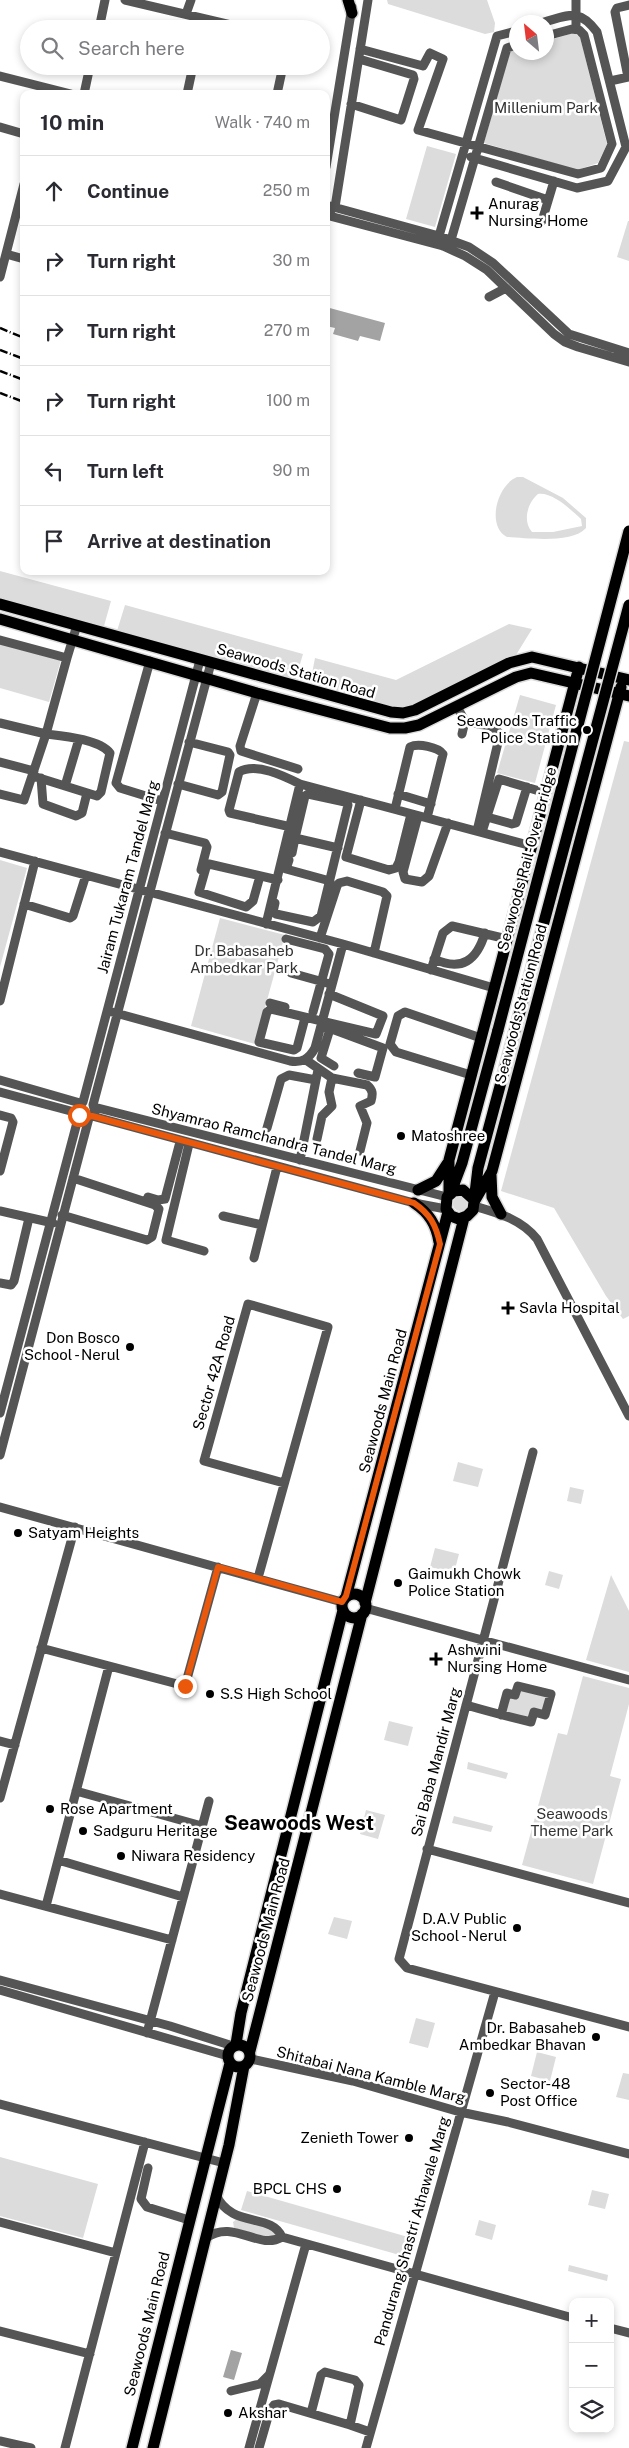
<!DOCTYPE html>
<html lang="en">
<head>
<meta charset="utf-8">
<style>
	:root { --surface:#fff; --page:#f7f7f7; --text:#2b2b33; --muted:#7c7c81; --line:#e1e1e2 }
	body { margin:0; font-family:"Public Sans",sans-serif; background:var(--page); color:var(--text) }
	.controls { position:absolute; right:15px; bottom:15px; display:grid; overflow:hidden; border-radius:10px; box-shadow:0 2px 8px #0003 }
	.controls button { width:45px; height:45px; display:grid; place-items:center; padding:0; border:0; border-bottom:1px solid var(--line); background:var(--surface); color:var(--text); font:25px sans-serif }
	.compass { position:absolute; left:509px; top:15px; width:45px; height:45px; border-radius:50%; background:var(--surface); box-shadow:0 2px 8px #0003; rotate:332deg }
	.stop { position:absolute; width:15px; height:15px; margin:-11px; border:4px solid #ea580c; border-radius:50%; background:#fff }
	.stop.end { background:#ea580c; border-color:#fff; box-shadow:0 1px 5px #0008 }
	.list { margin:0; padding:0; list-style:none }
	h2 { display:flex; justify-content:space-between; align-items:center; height:65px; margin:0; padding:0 20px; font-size:21px }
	h2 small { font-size:16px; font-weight:400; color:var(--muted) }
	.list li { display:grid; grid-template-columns:32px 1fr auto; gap:15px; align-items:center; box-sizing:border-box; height:70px; padding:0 20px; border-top:1px solid var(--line) }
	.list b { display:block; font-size:19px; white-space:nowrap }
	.list em { font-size:16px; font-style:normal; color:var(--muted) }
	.icon { flex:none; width:28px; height:28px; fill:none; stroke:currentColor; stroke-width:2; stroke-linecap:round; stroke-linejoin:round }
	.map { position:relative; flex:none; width:629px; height:2448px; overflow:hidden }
	.search { position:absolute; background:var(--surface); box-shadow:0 2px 8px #0003; left:20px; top:20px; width:310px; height:55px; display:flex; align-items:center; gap:12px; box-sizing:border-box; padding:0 18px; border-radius:28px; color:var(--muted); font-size:19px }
	.panel { position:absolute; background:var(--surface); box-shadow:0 2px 8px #0003; left:20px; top:90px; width:310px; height:485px; border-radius:10px }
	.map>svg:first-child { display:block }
	.green { fill:#dcdcdc; fill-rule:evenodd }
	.water { fill:#a3a3a3 }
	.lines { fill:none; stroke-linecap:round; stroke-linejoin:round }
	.major-casing { stroke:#dbdbdb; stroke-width:14 }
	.minor { stroke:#555; stroke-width:9 }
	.major { stroke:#000; stroke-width:11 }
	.rail { stroke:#000; stroke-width:2.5; stroke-dasharray:8 2.5 1 2.5; stroke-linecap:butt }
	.major-bridge-casing { stroke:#dbdbdb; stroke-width:14; stroke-linecap:butt }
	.major-bridge { stroke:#000; stroke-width:11 }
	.route { stroke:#ea580c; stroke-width:6 }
	.poi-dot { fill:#000; stroke:#fff; stroke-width:2 }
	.labels { text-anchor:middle; stroke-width:5; stroke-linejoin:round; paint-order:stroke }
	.park-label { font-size:15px; fill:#333; stroke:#fff }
	.poi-label { font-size:15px; fill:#000; stroke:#fff; text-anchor:start }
	.street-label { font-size:15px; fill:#000; stroke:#fff }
	.district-label { font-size:20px; font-weight:bold; fill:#000; stroke:#fff }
</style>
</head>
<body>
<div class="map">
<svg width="629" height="2448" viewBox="0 0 629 2448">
	<rect width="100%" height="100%" fill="#fff"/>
	<!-- green -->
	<path class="green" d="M387 0H487L495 23 494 32 485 34 388 4Z
		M573 33 580 37 607 144 598 163 577 170 484 143 510 51 516 49V52H546L547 41Z
		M427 146 456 154 435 227 406 219Z
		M628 221H629V261L617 257Z
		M517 477H523L563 498 586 518V528C572 544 527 538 507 537 486 526 497 485 517 477ZM538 494C553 492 571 510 581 519L582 526 553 532H532C522 521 528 502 538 494Z
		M0 571 111 601 104 626 0 598Z
		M125 605 303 654 295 681 117 631Z
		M509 624 532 629 516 655 414 705 402 708 391 707 310 684 315 658 396 680Z
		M0 643 61 660 49 702 0 688Z
		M520 695 556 705 535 783 497 773Z
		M624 741 629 742V1316L623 1319 606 1296 554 1208 501 1191Z
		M0 860 27 868 0 967Z
		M220 918 285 935 255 1044 191 1026Z
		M453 1204a7 7 0 1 1 14 0a7 7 0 1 1-14 0Z
		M458 1462 483 1469 478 1487 453 1481Z
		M570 1487 584 1490 581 1504 567 1501Z
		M435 1548 459 1554 454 1573 430 1567Z
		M549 1571 563 1575 559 1589 545 1585Z
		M611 1575 629 1611V1672L586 1660Z
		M583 1676 629 1688V1704L610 1776 621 1779 593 1884 522 1865 558 1733 567 1735Z
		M518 1686 551 1694 545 1715 534 1713 531 1722 501 1715 507 1693 515 1695Z
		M389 1721 413 1727 408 1746 384 1740Z
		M468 1762 508 1773 506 1779 467 1769Z
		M366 1810 385 1815 378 1839 360 1834Z
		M454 1816 493 1826 491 1832 452 1823Z
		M334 1917 352 1921 347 1939 328 1934Z
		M416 2018 435 2023 428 2048 409 2043Z
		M537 2052 556 2057 550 2081 531 2076Z
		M623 2073 629 2074V2100L616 2097Z
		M0 2157 98 2184 83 2238 0 2216Z
		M592 2190 609 2194 605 2209 588 2205Z
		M247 2191 408 2237 403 2256 241 2210Z
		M237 2219 275 2229 277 2232 272 2239 234 2228 233 2222Z
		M479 2220 496 2225 492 2240 475 2235Z
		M569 2265 608 2275 607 2281 568 2271Z"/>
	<!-- water -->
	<path class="water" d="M326 307 385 323 380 341 360 336 358 341 333 334 335 328 326 326Z
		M231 2350 242 2353 234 2380 223 2377Z"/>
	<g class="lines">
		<defs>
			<path id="major" d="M348 0 352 13
				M0 604 391 712 403 713 415 710 509 663 532 657 629 680
				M0 619 257 693 390 728H405L419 725 516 677 531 673 629 696
				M491 1175 492 1197 501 1214
				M418 1190 436 1181 447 1164
				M451 1192 462 1163 498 1030
				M449 1195V1160L579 667
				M473 1199 463 1190 454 1191 447 1197 446 1209 451 1216 459 1219 467 1216 473 1210 478 1168 514 1034
				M474 1202 492 1171 621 687
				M414 1203C429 1213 436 1224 439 1242
				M342 1606a12 12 0 1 1 24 0a12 12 0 1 1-24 0Z
				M346 1597 448 1212
				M365 1603 464 1218
				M236 2044 241 2013 343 1610
				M228 2056a11 11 0 1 1 22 0a11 11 0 1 1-22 0Z
				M250 2051 362 1614
				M132 2448 230 2063
				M153 2448 229 2145 244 2066"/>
		</defs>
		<!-- major casing -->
		<use href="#major" class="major-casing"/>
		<!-- minor -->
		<path class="minor" d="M125 0 248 29
			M186 14 191 0
			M99 29 105 0
			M576 29V0
			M516 31 497 36 439 236 443 246 451 240 507 48 516 45
			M360 49 423 66 430 53 443 59 418 130 578 174 601 168 612 144 584 35 579 30 572 29 546 36
			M0 76 71 94
			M628 77 615 12 617 8 629 5
			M610 81 629 77
			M84 94 90 66
			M187 94 193 66
			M277 94 283 66
			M351 104 401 120 414 79 413 75 359 59
			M0 127 24 134
			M471 157 577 188 608 181 626 147 597 32C579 8 570 15 544 22
			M326 167 352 7
			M496 182 548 200
			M326 205 439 236 469 247 493 263 569 334 629 353
			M331 210 335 207 368 0
			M326 215 443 246 465 256 487 270 554 334 565 342 578 347 629 362
			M542 221 554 181
			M6 254 24 259
			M0 277 24 184
			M489 297 506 288
			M0 640 67 658 46 734 0 723
			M67 658 77 625
			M150 661 116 783 120 788 162 801
			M257 693 240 746 241 751 298 769
			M457 707 465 721 493 727 500 734 477 831
			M462 734 465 721
			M0 762 34 771
			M41 778 43 804 76 816 82 813 87 793
			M178 784 218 795 222 792 230 755 228 752 189 742
			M65 786 79 739
			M0 794 24 800 46 734C63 736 99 739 110 753L101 792 97 796 33 776
			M398 794 431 804
			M361 800 346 857 389 870 396 868 399 862 411 814
			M395 809 410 747C418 743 438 747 443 754L427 818
			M418 816 403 872 405 879 422 882 429 876 448 823
			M487 817 512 824 516 823 527 787
			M291 827 230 813 229 810 239 772C256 762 284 776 300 784
			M482 832 499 779 546 793
			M165 833 205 843 207 847 201 870
			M286 851 292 853 295 838 338 848
			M0 852 343 944 494 988
			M289 860 286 869 330 881
			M260 876 253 901 246 907 199 892 207 864H209L278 880
			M275 903 273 912 276 914 313 922 321 916 348 805 345 802 308 794 305 796 295 838
			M24 904 70 918 73 916 86 875
			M266 924 300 784 532 846
			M320 938 337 886 339 883 347 881 383 892 387 896 374 953
			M286 939 325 949 329 954 313 1012
			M434 959C462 972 477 960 485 933
			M431 970 443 933 452 926 507 939
			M291 973 327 983
			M0 1001 35 861
			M270 1003 285 1007
			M112 1012 290 1061C302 1063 309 1059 315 1048L343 944
			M305 1018 297 1048 294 1050 259 1042 267 1012 271 1009 376 1034 383 1016 329 994
			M321 1025 383 1048 375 1077 358 1073
			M330 1029 321 1058 334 1066
			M306 1060 332 1078 367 1085C373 1090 373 1094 371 1101L360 1106 367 1123 360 1151
			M471 1075 396 1052 390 1044 398 1016 405 1012 481 1038
			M0 1080 80 1103
			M0 1092 78 1113
			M94 1107 447 1197
			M0 1115 11 1118 13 1122 0 1171
			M79 1115 87 1119 95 1112 93 1105 211 663
			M92 1116 414 1203 446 1209
			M267 1128 281 1079 289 1075 316 1080
			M317 1139 322 1116 332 1106 329 1092 332 1078
			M189 1144 166 1240 204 1251
			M300 1160 318 1070
			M148 1197 158 1200 165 1199 180 1142
			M474 1206C498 1213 521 1219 537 1239L629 1416
			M0 1211 53 1223
			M62 1215 147 1240 152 1237 159 1209 155 1205 73 1178
			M223 1216 262 1225
			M254 1258 277 1167
			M0 1283 11 1285 14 1281 29 1218
			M0 1413 79 1115 78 1107 83 1102 200 660
			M533 1452 399 1959 407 1968 629 2027
			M0 1455 89 1118
			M0 1507 342 1602
			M258 1578 328 1327 248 1304 204 1461 284 1483
			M365 1608 629 1680
			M41 1648 185 1686 218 1567
			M466 1705C487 1711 509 1717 531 1722L534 1712 545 1715 551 1694 518 1686 515 1695 507 1693 501 1715
			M0 1741 15 1745
			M76 1791 202 1826
			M0 1798 75 1527
			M427 1849 629 1903
			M58 1860 183 1897
			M0 1894 172 1940
			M46 1906 109 1666
			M0 1980 170 2026 233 2046
			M0 1990 228 2056
			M147 2033 209 1801
			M251 2059 353 2081 460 2112 508 2122 629 2154
			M0 2104 224 2163
			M148 2168 141 2199 147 2207 189 2220
			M216 2195C232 2229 271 2212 282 2237
			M0 2222 116 2253
			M206 2238C234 2218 258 2251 282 2237L573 2318
			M610 2328 629 2333
			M0 2331 90 2354
			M231 2391 260 2384 269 2375
			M350 2425 370 2432
			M0 2441 31 2448
			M65 2448 145 2142
			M249 2448 306 2244
			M259 2448 270 2410 274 2405 279 2404 350 2425 359 2385 355 2380 325 2372 321 2375 311 2413
			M366 2448 495 1992"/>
		<!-- major -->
		<use href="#major" class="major"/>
		<!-- rail -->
		<path class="rail" d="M0 328 24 338
			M0 350 24 359
			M0 371 24 380
			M0 393 24 402"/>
		<defs>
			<path id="major-bridge" d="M498 1030 629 531
				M514 1034 629 605"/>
		</defs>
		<!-- major-bridge casing -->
		<use href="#major-bridge" class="major-bridge-casing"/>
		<!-- major-bridge -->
		<use href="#major-bridge" class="major-bridge"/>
	</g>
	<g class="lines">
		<!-- route -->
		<path class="route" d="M79 1115 84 1118 92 1116 414 1203C430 1214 436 1225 440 1244L346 1596 342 1602 218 1567 185 1686"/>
	</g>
	<!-- markers -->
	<g class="poi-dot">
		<path d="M474.5 205.5h5v5h5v5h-5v5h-5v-5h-5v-5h5z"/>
		<circle cx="587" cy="730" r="5"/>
		<circle cx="401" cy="1136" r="5"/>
		<path d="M505.5 1300.5h5v5h5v5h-5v5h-5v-5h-5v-5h5z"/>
		<circle cx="130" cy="1347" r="5"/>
		<circle cx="18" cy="1533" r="5"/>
		<circle cx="398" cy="1583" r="5"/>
		<path d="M433.5 1651.5h5v5h5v5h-5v5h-5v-5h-5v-5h5z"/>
		<circle cx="210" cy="1694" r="5"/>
		<circle cx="50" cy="1809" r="5"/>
		<circle cx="83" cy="1831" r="5"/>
		<circle cx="121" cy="1856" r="5"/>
		<circle cx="517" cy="1928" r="5"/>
		<circle cx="596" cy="2037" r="5"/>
		<circle cx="490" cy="2093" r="5"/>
		<circle cx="409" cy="2138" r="5"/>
		<circle cx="337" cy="2189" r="5"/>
		<circle cx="228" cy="2413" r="5"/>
	</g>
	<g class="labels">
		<!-- park labels -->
		<g class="park-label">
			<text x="546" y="113">Millenium Park</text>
			<text x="244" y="956">Dr. Babasaheb<tspan x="244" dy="17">Ambedkar Park</tspan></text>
			<text x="572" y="1819">Seawoods<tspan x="572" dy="17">Theme Park</tspan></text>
		</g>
		<!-- poi labels -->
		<g class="poi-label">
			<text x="488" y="209">Anurag<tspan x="488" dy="17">Nursing Home</tspan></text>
			<text x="577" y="726" text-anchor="end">Seawoods Traffic<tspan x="577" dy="17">Police Station</tspan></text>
			<text x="411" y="1141">Matoshree</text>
			<text x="519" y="1313">Savla Hospital</text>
			<text x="120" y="1343" text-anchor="end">Don Bosco<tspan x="120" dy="17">School - Nerul</tspan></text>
			<text x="28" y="1538">Satyam Heights</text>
			<text x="408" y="1579">Gaimukh Chowk<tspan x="408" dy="17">Police Station</tspan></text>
			<text x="447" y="1655">Ashwini<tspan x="447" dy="17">Nursing Home</tspan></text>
			<text x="220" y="1699">S.S High School</text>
			<text x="60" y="1814">Rose Apartment</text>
			<text x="93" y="1836">Sadguru Heritage</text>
			<text x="131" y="1861">Niwara Residency</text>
			<text x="507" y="1924" text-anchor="end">D.A.V Public<tspan x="507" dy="17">School - Nerul</tspan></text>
			<text x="586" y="2033" text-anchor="end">Dr. Babasaheb<tspan x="586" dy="17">Ambedkar Bhavan</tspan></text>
			<text x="500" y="2089">Sector-48<tspan x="500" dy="17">Post Office</tspan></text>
			<text x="399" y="2143" text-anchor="end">Zenieth Tower</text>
			<text x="327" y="2194" text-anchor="end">BPCL CHS</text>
			<text x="238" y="2418">Akshar</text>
		</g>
		<!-- street labels -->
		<g class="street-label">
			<text transform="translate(296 671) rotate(16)" y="5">Seawoods Station Road</text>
			<text transform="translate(527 859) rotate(-75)" y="5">Seawoods Rail-Over Bridge</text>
			<text transform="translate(128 877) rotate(-75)" y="5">Jairam Tukaram Tandel Marg</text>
			<text transform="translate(521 1004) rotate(-75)" y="5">Seawoods Station Road</text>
			<text transform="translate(274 1139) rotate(14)" y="5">Shyamrao Ramchandra Tandel Marg</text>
			<text transform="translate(214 1373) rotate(-74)" y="5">Sector 42A Road</text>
			<text transform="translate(383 1401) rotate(-75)" y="5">Seawoods Main Road</text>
			<text transform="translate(436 1762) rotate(-75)" y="5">Sai Baba Mandir Marg</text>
			<text transform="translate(266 1930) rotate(-75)" y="5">Seawoods Main Road</text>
			<text transform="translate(371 2075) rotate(14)" y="5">Shitabai Nana Kamble Marg</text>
			<text transform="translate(412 2231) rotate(-74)" y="5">Pandurang Shastri Athawale Marg</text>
			<text transform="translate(147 2324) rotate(-76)" y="5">Seawoods Main Road</text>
		</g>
		<!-- district labels -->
		<g class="district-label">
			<text x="299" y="1830">Seawoods West</text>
		</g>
	</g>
</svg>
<div class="controls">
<button>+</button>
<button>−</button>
<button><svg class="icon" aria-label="layers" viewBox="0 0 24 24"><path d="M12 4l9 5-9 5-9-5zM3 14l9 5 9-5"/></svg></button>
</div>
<svg class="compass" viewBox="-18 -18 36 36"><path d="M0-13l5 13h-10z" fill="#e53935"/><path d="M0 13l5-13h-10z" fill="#7c7c81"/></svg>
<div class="stop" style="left:79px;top:1115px"></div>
<div class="stop end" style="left:185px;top:1686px"></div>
<div class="search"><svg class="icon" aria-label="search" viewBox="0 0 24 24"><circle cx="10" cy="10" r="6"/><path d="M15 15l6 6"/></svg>Search here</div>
<section class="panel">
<h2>10 min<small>Walk · 740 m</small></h2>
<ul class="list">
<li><svg class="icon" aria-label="ahead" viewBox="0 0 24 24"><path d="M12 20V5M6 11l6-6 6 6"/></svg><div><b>Continue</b></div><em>250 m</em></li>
<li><svg class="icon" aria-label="right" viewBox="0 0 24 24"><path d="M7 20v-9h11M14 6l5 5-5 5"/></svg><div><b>Turn right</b></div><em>30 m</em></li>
<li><svg class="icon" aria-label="right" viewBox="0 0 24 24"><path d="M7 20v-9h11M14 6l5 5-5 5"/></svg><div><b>Turn right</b></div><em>270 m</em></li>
<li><svg class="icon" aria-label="right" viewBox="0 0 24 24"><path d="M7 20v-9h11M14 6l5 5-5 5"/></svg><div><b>Turn right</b></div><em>100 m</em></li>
<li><svg class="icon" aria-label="left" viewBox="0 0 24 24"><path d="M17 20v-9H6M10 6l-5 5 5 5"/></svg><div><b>Turn left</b></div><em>90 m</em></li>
<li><svg class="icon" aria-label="arrive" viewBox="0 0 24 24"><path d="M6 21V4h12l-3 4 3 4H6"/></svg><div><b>Arrive at destination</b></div></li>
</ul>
</section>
</div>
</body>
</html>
